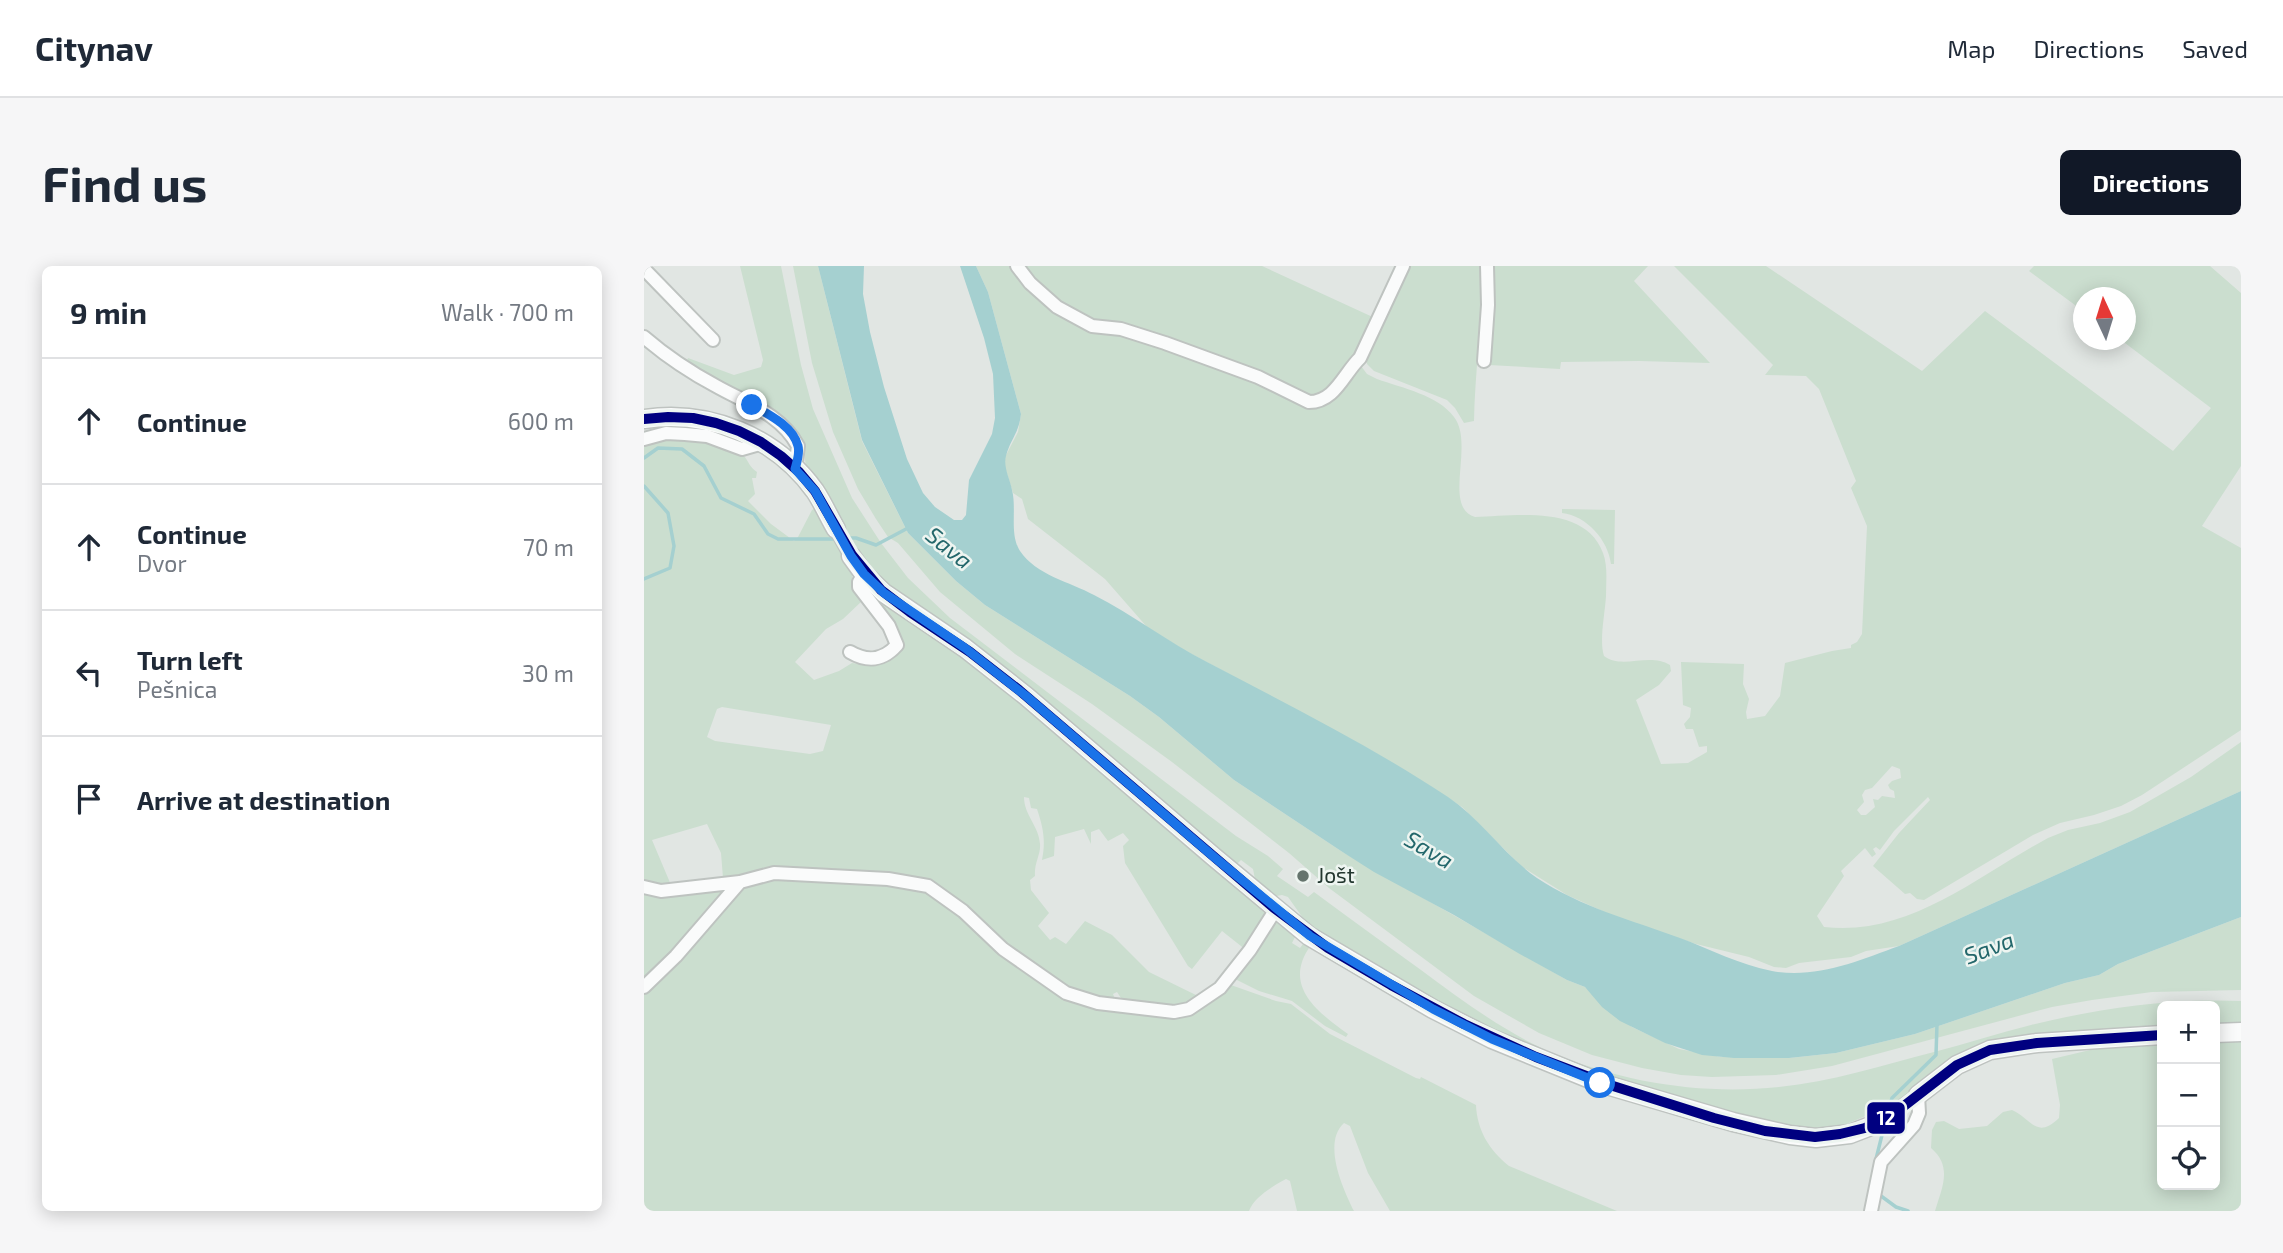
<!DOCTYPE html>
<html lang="en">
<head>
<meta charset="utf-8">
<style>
	:root { --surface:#fff; --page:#f6f6f7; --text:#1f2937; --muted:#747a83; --line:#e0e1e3; --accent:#111827 }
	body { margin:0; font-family:"Exo 2",sans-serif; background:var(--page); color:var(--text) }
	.controls { position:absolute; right:21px; bottom:21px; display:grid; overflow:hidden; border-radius:10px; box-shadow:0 4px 18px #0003 }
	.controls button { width:63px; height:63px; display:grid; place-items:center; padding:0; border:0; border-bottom:2px solid var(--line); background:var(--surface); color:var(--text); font:35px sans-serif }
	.compass { position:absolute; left:1429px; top:21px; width:63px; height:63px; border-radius:50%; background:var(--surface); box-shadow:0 4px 18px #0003; rotate:356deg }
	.stop { position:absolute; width:21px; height:21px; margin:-16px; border:5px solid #1a73e8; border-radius:50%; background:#fff }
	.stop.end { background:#1a73e8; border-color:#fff; box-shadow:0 2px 7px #0008 }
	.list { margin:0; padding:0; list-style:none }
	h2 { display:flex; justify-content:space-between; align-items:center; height:91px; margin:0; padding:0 28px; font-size:30px }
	h2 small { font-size:23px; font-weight:400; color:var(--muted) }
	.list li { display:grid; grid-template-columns:46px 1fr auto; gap:21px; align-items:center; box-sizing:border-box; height:126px; padding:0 28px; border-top:2px solid var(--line) }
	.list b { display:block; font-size:26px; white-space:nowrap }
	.list p { margin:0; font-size:23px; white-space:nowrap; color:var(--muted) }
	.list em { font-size:23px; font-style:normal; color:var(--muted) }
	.icon { flex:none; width:38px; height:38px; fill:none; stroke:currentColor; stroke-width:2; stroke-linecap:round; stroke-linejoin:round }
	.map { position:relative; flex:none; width:1597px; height:945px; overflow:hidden; border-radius:10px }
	header { display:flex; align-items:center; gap:42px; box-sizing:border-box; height:98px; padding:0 35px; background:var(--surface); border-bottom:2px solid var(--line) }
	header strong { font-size:33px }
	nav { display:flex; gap:38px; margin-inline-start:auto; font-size:24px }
	.intro { display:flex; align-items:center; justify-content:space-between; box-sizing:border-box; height:168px; padding:0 42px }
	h1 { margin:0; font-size:49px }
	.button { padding:18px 32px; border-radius:10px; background:var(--accent); color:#fff; font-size:24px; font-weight:700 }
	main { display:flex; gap:42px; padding:0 42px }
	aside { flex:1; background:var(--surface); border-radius:10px; box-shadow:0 4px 18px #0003 }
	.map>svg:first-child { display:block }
	.green { fill:#cbdecf; fill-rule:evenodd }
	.water { fill:#a5d0d0 }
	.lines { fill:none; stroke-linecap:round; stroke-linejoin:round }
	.stream { stroke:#a5d0d0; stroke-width:3.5 }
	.street-casing { stroke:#bec3c0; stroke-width:16 }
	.secondary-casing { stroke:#bec3c0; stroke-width:21 }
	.street { stroke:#fafbfb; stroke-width:12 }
	.secondary { stroke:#fafbfb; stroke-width:18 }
	.bus-1-casing { stroke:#eef5f1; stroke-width:16 }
	.bus-1 { stroke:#000080; stroke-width:10 }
	.route { stroke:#1a73e8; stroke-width:9 }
	.poi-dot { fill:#65746d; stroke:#eef5f1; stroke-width:2.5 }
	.labels { text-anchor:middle; stroke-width:5; stroke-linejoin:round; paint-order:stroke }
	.poi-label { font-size:21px; fill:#22362e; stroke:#eef5f1; text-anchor:start }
	.water-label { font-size:23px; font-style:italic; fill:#23676b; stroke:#eef5f1 }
	.line-badge { stroke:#eef5f1; stroke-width:2.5 }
	.badge-label { font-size:19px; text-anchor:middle; font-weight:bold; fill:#fff }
</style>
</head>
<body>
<header>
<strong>Citynav</strong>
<nav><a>Map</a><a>Directions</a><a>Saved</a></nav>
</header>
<div class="intro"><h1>Find us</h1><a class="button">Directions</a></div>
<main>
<aside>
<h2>9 min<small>Walk · 700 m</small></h2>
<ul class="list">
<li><svg class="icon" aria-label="ahead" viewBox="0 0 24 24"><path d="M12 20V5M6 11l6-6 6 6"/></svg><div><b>Continue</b></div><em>600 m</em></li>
<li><svg class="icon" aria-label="ahead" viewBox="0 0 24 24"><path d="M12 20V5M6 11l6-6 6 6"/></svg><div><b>Continue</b><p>Dvor</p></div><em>70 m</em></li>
<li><svg class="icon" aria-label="left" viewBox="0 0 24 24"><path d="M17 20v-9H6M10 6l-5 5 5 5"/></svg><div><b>Turn left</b><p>Pešnica</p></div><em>30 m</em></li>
<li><svg class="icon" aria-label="arrive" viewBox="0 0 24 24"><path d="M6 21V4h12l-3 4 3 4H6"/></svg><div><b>Arrive at destination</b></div></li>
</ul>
</aside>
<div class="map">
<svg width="1597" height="945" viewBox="0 0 1597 945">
	<rect width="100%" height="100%" fill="#e1e6e3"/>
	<!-- green -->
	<path class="green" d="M96 0H137L157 99 169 143 208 232 237 277 264 312 306 352 592 570 624 590 639 603 633 610 664 631 670 626C705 652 741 678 777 704 819 735 863 768 911 788 981 817 1060 829 1135 821 1187 816 1239 799 1290 786 1322 778 1354 767 1387 759 1456 742 1526 732 1597 735V757L1571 758V740H1518V760L1436 765 1348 776 1290 807 1261 831 1237 847 1234 845 1190 863 1154 864 987 821 870 777 713 692 661 655 644 631 638 629 627 631 611 613 609 603 597 594 593 598 575 588 370 409 333 380 287 354 230 308 217 290 162 201 159 178 136 151 112 133 42 97 44 92 90 109 117 101 119 94Z
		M149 0H174L218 175 264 267 312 315 341 339 486 430 515 451 590 514 697 585 923 714 941 721 988 761 1035 783 1077 791 1145 792 1192 787 1271 768 1421 717 1455 709 1474 698 1597 651V724L1508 726 1448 734 1408 741 1188 800 1132 809 1068 811 1037 809 998 802 948 789 895 767 830 730 685 622 645 587 528 496 448 438 371 388 296 326 254 277 244 271 232 253 214 223 189 166 168 97Z
		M332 0H618L733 53C716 86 695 113 669 139L674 141 712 101 717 100 723 108 733 113C758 122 794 129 810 151 831 178 798 241 831 251 871 250 941 238 959 287 964 300 962 316 962 330 961 348 955 374 960 390 978 404 1005 386 1026 399L1027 405 1015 419 992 434 1017 498 1044 497 1063 486V480L1055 481 1049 463H1042L1040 458 1046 451 1047 442 1039 439 1037 396 1100 398 1099 418 1105 433 1102 446 1103 453 1121 450 1136 430 1141 397 1188 385 1207 382V379L1213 376 1218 368 1223 260 1207 222 1212 215 1175 123 1162 110 1121 109 1129 99 1030 0H1122L1278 105 1341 45 1529 185 1567 142 1477 74H1482V32H1440L1439 45 1385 5 1390 0H1566L1597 27V200L1558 260 1597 282V464L1498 529 1477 540 1450 549 1416 557 1389 569 1280 634 1273 633 1266 627 1261 628 1229 600 1255 567 1286 534 1284 531 1250 565 1236 584 1232 581 1229 583 1232 588 1228 591 1221 582 1197 605 1200 610 1173 650 1180 661C1265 671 1333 610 1404 572L1424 564 1456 557 1486 546 1547 511 1597 476V525L1255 680 1222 685 1207 691 1155 697 1142 702 1130 701 1105 691 1052 678 976 653 923 629 877 600 818 541 786 520 725 483 540 384 503 361 461 313 384 253 378 233 369 227 361 201V191L374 166 377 148 344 26ZM1248 500 1256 503 1257 512 1248 515 1244 519 1246 523 1250 525 1251 532 1238 530 1234 534 1229 533 1231 541 1222 549H1217L1213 544 1220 536 1218 529 1221 524 1228 522Z
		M762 0H837C839 53 831 103 830 155L820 157 811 142 803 134 730 105 723 98 722 91Z
		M846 0H1004L990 15 1066 97 995 95 917 96 916 103 845 99Z
		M23 169C44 172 83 175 99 189 105 195 105 201 113 206L112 212H108L111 228 104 235 127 258 150 275 154 271 168 244 172 242 209 306 207 319 218 335 199 353 182 363 151 396 170 414 195 405 208 397 230 400 238 397 257 385 255 372 226 325 286 367 392 446 618 639 622 649 602 684 578 665 548 703 544 700 481 597 479 580 485 574 479 567 464 575 455 563 447 566V578L440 563 411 571 410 590 398 594C402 574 399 561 393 543L387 542 385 532 380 531C380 549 395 560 396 578 397 588 390 597 391 610L386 614 387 624 405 647 394 660 406 674 411 671 422 678 441 655 468 669 505 706 556 731C537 750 503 739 479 735L473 726 469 728 471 733 532 751 584 718 632 735 647 738 686 768 772 812 776 813 777 811 832 839C833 864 845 884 865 900L973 945H746L724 907 706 860 700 857C678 877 699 923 710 945H653L646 915 642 913C629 920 610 931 605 945H0V625L79 612 77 587 63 558 8 574 27 619 0 618V175ZM78 441 187 459 179 485 166 488 71 475 63 471 73 443Z
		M918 243 971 244 970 298H967C964 274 943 250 918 247Z
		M631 655H638L651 671 648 677 656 682 659 678 667 679C638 719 672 745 704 768L702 771 681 760 648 735 615 725 589 712Z
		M1597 773V945H1291C1298 921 1309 901 1287 882L1288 864 1292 856 1300 855 1315 863 1343 860 1359 846 1368 844C1388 853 1392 874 1415 852L1416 839 1408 793 1459 781 1518 776V919H1571V774Z"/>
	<!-- water -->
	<path class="water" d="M174 0H220L219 28 226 66 240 121 263 193 279 227 291 241 310 254H318L322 249 325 214 348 168 351 152 349 108 340 72 316 0H332L344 26 377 148C375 167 366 174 362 190 359 201 366 213 368 224 373 243 365 268 376 285 392 309 426 316 450 329 489 349 524 376 563 396 645 439 727 480 804 531 838 554 860 589 893 612 937 641 987 654 1036 672 1066 683 1096 699 1128 705 1172 713 1214 695 1255 680L1597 525V651L1474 698 1455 709 1421 717 1271 768 1192 787 1145 792H1090L1058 789 1021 777 976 755 958 741 941 721 923 714 874 687 810 649 730 606 697 585 590 514 515 451 486 430 341 339 312 315 264 267 218 174Z"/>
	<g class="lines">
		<!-- stream -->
		<path class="stream" d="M0 192 14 182 38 183 60 200 77 232 110 248 124 268 134 273H193
			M0 220 24 247 30 280 26 302 0 313
			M200 272H212L232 279 264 262
			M1244 846 1248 832 1292 789 1293 758
			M1231 897 1240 861
			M1233 927 1252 941 1264 945"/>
		<defs>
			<path id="street" d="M373 0 386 17 413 41 448 60 477 63 521 77 614 111 665 136C691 136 700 107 716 92L759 0
				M0 3 69 74
				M0 71C22 90 46 106 72 120 102 137 137 148 154 180L151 203
				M840 95 844 39 843 0
				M0 173 22 167 41 168 63 170 98 183 119 177
				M192 263 207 290
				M206 386C223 396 239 395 253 379L245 360 215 321V316L220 308
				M0 621 17 625 96 616 130 607 244 613 284 620 319 645 359 683 422 727 454 737 530 746 545 743 576 722 606 684 632 643
				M0 721 32 690 96 616
				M1237 856 1274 829
				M1227 945 1237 896 1270 859 1275 847 1274 829"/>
			<path id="secondary" d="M0 153C65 143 132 171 171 225 179 237 185 251 192 263
				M207 290 220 308 240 327 321 382 382 430 570 591 665 670 789 743 848 773 956 817 1089 856 1146 869 1172 872 1206 868 1237 856
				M1571 767 1597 766
				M1274 829 1313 799 1346 784 1393 777 1518 769"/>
		</defs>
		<!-- street casing -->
		<use href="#street" class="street-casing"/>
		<!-- secondary casing -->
		<use href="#secondary" class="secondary-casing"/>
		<!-- street -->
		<use href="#street" class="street"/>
		<!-- secondary -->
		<use href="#secondary" class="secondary"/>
		<defs>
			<path id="bus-1" d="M0 153 24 151 49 152 72 157 95 165 117 176 137 190 155 206 171 225 208 289 237 324 266 346 326 386 375 424 630 642 684 682 747 719 820 758 892 791 966 819 1070 852 1121 865 1171 871 1196 868 1221 862 1247 850 1313 799 1346 784 1393 777 1518 769"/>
		</defs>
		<!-- bus-1 casing -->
		<use href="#bus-1" class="bus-1-casing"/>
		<!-- bus-1 -->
		<use href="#bus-1" class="bus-1"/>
	</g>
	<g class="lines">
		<!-- route -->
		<path class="route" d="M108 139C124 148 149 160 154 180 156 187 153 196 151 203L171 225 207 290 220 308 240 327 321 382 382 430 570 591 666 670 789 743 848 773 956 817"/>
	</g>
	<!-- markers -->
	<circle class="poi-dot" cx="659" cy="610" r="7"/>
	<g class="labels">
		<!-- poi labels -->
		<g class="poi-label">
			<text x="673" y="617">Jošt</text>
		</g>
		<!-- water labels -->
		<g class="water-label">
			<text transform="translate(305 282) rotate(39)" y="8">Sava</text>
			<text transform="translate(785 584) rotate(30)" y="8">Sava</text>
			<text transform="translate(1345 682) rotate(-21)" y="8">Sava</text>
		</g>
	</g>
	<rect class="line-badge" x="1222" y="835" width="40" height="34" rx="7" fill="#000080"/>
	<g class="badge-label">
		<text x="1242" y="859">12</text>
	</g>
</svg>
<div class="controls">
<button>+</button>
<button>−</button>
<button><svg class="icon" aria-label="locate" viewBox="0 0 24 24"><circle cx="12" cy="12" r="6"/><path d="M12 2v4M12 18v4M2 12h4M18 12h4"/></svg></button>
</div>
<svg class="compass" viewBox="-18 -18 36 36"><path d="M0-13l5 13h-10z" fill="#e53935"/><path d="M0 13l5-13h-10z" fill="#747a83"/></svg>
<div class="stop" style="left:956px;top:817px"></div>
<div class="stop end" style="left:108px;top:139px"></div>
</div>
</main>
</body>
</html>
